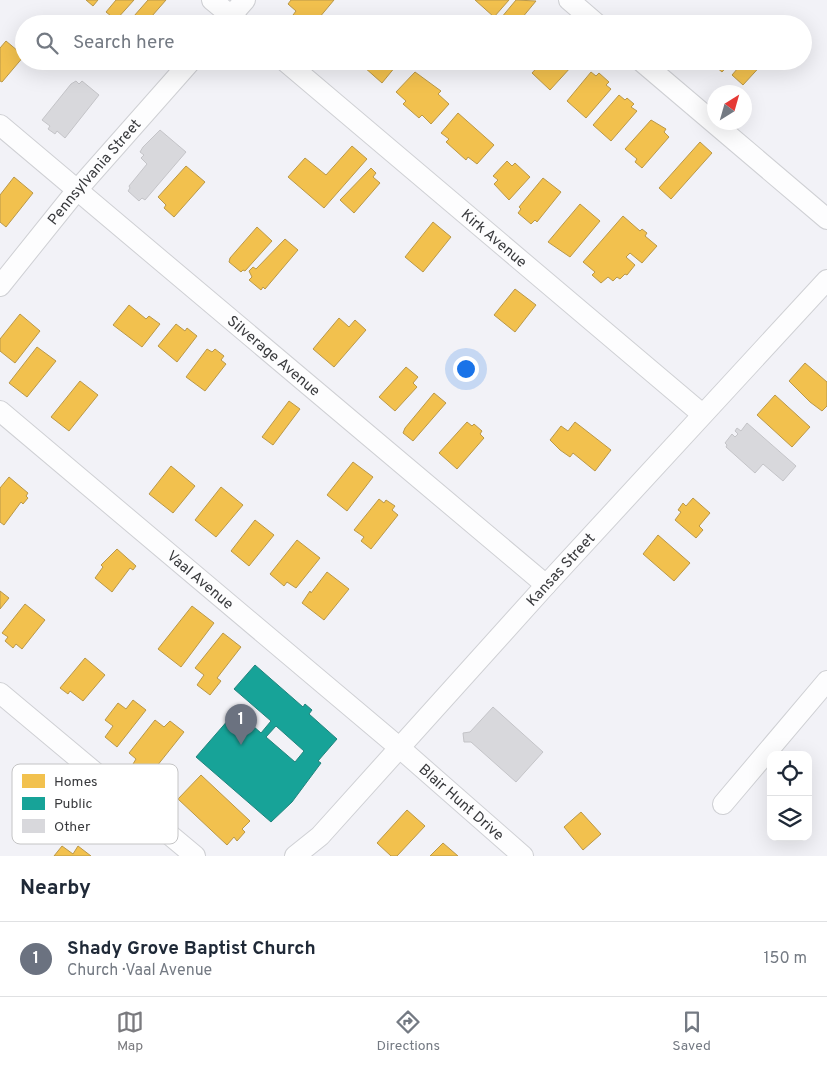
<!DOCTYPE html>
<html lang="en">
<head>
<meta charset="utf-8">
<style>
	:root { --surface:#fff; --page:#f6f6f7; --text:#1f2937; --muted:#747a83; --line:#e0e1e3; --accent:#7a7a7e }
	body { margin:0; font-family:Overpass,sans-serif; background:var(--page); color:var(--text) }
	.controls { position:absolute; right:15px; bottom:15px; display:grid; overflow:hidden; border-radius:10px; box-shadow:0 5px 20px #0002 }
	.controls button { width:45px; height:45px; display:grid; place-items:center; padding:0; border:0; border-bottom:1px solid var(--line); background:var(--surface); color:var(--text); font:25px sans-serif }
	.compass { position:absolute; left:707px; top:85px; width:45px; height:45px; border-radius:50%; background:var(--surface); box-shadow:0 5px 20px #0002; rotate:37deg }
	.you { position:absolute; left:465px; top:368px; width:18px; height:18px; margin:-12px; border:4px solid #fff; border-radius:50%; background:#1a73e8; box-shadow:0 0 0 8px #1a73e833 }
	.badge { display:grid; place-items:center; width:32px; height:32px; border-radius:50%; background:var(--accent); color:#fff; font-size:16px; font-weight:700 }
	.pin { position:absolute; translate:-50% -41px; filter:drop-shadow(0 1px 2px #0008) }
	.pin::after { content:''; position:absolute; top:26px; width:18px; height:15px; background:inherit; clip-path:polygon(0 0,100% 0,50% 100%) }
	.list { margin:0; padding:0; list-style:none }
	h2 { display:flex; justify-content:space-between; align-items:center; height:65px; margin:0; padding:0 20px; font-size:21px }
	h2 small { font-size:16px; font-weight:400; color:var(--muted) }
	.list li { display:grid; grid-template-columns:32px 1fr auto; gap:15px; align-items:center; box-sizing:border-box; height:75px; padding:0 20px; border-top:1px solid var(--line) }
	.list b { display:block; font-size:19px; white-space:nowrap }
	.list p { margin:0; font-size:16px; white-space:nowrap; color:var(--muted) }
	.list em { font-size:16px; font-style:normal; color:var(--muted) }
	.icon { flex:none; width:28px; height:28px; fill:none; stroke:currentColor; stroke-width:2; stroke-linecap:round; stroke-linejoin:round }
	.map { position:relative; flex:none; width:827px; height:856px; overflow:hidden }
	.search { position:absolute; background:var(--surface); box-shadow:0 5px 20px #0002; left:15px; right:15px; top:15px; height:55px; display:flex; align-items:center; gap:12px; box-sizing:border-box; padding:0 18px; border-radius:28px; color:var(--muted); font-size:19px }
	.sheet { height:140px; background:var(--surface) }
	nav { display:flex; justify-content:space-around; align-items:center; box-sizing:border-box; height:70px; border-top:1px solid var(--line); background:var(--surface); font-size:14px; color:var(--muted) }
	nav a { display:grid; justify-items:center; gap:2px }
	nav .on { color:var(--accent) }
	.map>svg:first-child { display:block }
	.homes { fill:#f2c14e; stroke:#ba9849 }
	.public { fill:#17a398; stroke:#21847d; fill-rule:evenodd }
	.building { fill:#d8d8dc; stroke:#c4c4c8 }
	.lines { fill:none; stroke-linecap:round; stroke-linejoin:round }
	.minor-casing { stroke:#cfd0d4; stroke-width:22 }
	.minor { stroke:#fdfdfe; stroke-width:20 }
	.labels { text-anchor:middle; stroke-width:5; stroke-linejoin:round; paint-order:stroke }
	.street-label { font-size:15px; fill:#393a3d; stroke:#fff }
	.key { fill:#fff; stroke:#c4c4c5; stroke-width:1 }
	.key-label { font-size:14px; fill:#393a3d }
</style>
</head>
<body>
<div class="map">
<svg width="827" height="856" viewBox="0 0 827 856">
	<rect width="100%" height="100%" fill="#f2f2f7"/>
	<!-- homes -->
	<path class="homes" d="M86 0H98L93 6Z
		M116 0H134L116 20 106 12Z
		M148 0H166L145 24H127Z
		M291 0H334L314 24 299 22 293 15 296 11 288 4Z
		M475 0H509L494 17Z
		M516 0 536 1 517 24H496Z
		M6 41 24 56 2 82 0 81V48Z
		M369 61H400L382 83 364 67Z
		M543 61H566L571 67 550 90 532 73Z
		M709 61H732L722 72Z
		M744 61H765L743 85 732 75Z
		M415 72 441 91 438 94 449 104 431 124 422 115 419 118 403 104 406 101 396 92Z
		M591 72 596 76 599 73 609 82 606 85 611 89 586 118 567 101Z
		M619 95 625 100 627 98 634 104 631 107 637 111 611 141 593 125Z
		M458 113 494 145 477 164 468 157 466 160 446 142 449 139 441 133Z
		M651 120 666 129 664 132 669 137 642 168 635 162 637 159 625 149Z
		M700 142 712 153 671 199 659 188Z
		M352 146 367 159 324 208 288 177 305 158 326 175Z
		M507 161 512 166 515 163 530 177 509 200 494 184 498 180 493 176Z
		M186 166 205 182 174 217 164 208 166 205 158 197Z
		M371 168 376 173 373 177 380 183 354 213 340 200Z
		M14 177 33 193 6 227 0 222V195Z
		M543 178 561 192 537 222 535 220 531 224 518 213 521 209 519 207Z
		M580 204 600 221 570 257 548 242Z
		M623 216 640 231 642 229 647 233 645 236 657 246 642 263 630 253 626 257 635 265 627 275 625 274 620 279 617 277 613 281 608 277 601 283 592 275 595 272 583 262Z
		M433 222 451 237 423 272 405 257Z
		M257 227 272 241 245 271 243 270 241 272 229 262 230 258Z
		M285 239 298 250 265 289 263 287 261 290 249 280 252 277 249 271 253 267 256 269Z
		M515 289 536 305 515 332 494 315Z
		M129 305 146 319 149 316 160 324 142 347 113 325Z
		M20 314 40 331 15 363 0 351V339Z
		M339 318 349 327 355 320 366 330 334 367 313 349Z
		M176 324 185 331 187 328 197 336 177 362 158 346Z
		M37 347 56 361 27 397 9 383Z
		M207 349 212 352 215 349 224 356 221 360 226 364 205 391 186 377Z
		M805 363 827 382V406L822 411 810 402 789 381Z
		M406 367 418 377 413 383 417 387 395 411 379 397Z
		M80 381 98 395 69 431 51 417Z
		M434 393 446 403 413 441 403 433 405 428Z
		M775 395 810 427 792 447 757 415Z
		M289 401 300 409 273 445 262 437Z
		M467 422 472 426 474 424 482 431 480 434 484 438 457 469 439 453Z
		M575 422 611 450 595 471 573 453 570 457 560 450 550 440 561 426 568 431Z
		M353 462 373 477 347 511 327 495Z
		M171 466 195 486 173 513 149 494Z
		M9 477 28 493 26 496 28 498 23 504 21 502 4 525 0 522V488Z
		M221 487 243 505 216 537 195 520Z
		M693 498 710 513 699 526 703 530 696 538 675 520 681 512 678 510 683 503 686 506Z
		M379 499 384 503 386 500 395 506 392 510 398 515 371 549 361 541 364 537 354 530Z
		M255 520 274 535 249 566 231 551Z
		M658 535 690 563 674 581 643 554Z
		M297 540 320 558 296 588 287 582 284 586 270 574Z
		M117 549 136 566 133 570 130 568 112 592 95 578 103 567 101 565Z
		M327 572 349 589 324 620 302 603 310 591 311 593Z
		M0 591 9 598 0 609Z
		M25 604 45 620 22 649 16 644 13 648 5 641 8 637 2 633Z
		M192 606 214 623 181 667 158 649Z
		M223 633 241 647 217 678 221 681 210 695 197 685 204 675 195 668Z
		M85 658 105 675 83 701 70 691 68 694 60 688Z
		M133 700 146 710 117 747 105 737 113 726 105 720 118 703 126 709Z
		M155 720 164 727 170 721 184 732 149 776 133 764 136 759 129 753Z
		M201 775 250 821 242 829 245 832 237 841 234 837 227 845 178 799Z
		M407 810 425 826 397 856H391L377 843Z
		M581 812 601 834 583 850 564 827Z
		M443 843 458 856H430Z
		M62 846 73 854 78 846 91 856H54Z"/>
	<!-- public -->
	<path class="public" d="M255 665 303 707 305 704 312 710 309 714 337 739 318 761 321 763 292 802 271 822 196 757 236 711 261 733 271 721 234 689ZM276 726 304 751 295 762 266 737Z"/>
	<!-- building -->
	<path class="building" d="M76 81 79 84 82 81 99 95 65 138 57 131 55 134 48 129 50 126 42 120 71 84Z
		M160 130 186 152 145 200 142 198 139 201 128 191 130 188 129 186 147 164 141 158 144 155 140 152 143 147Z
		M747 423 796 466 783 481 763 464 755 473 726 447 727 445 725 443 732 434 735 437 738 434 735 431 737 428 741 431Z
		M493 707 543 752 516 782 471 742H464L463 733 470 732Z"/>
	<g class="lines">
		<defs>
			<g id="minor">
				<path d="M212 0 241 24"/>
				<path d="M569 0 597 24"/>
				<path d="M224 24 245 0"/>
				<path id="s1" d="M285 61 702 414"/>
				<path d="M641 61 827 219"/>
				<path id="s2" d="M0 125 546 585"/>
				<path id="s3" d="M0 286 77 190 191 61"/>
				<path id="s4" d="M0 411 401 749 523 856"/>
				<path d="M0 693 195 856"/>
				<path d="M723 804 827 681"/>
				<path id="s5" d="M295 856 320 836 546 585 827 280"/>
			</g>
		</defs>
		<!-- minor casing -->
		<use href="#minor" class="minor-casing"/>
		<!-- minor -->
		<use href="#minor" class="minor"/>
	</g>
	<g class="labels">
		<!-- street labels -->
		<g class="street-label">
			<text dy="5" stroke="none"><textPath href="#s3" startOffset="148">Pennsylvania Street</textPath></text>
			<text dy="5" stroke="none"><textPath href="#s1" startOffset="274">Kirk Avenue</textPath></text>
			<text dy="5" stroke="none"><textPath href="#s2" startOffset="358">Silverage Avenue</textPath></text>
			<text dy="5" stroke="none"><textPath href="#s5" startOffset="391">Kansas Street</textPath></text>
			<text dy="5" stroke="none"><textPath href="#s4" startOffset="262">Vaal Avenue</textPath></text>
			<text dy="5" stroke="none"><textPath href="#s4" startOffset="605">Blair Hunt Drive</textPath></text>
		</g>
	</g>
	<!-- legend -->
	<rect x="12" y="764" width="166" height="80" rx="8" class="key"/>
	<rect x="22" y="774" width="23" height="14" fill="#f2c14e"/>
	<rect x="22" y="797" width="23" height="13" fill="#17a398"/>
	<rect x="22" y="819" width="23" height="14" fill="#d8d8dc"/>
	<g class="key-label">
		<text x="54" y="786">Homes</text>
		<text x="54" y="808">Public</text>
		<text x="54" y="831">Other</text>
	</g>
</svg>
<div class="controls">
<button><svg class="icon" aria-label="locate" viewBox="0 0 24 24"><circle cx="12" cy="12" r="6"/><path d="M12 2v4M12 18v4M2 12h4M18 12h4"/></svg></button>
<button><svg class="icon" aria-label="layers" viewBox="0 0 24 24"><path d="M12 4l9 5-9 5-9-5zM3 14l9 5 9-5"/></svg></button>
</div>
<svg class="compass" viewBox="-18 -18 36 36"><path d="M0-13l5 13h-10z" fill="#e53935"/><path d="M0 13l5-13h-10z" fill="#747a83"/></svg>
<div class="you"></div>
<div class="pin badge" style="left:241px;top:745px;background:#6b7280">1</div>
<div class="search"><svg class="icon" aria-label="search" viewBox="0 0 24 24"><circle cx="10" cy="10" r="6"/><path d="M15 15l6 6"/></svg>Search here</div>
</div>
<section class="sheet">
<h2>Nearby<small></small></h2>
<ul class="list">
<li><span class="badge" style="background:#6b7280">1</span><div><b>Shady Grove Baptist Church</b><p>Church · Vaal Avenue</p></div><em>150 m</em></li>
</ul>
</section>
<nav>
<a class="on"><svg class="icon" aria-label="map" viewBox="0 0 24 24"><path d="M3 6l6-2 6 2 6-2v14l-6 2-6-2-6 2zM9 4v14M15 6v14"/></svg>Map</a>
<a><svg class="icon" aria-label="directions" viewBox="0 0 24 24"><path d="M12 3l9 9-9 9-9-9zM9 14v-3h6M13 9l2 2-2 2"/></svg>Directions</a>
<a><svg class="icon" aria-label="saved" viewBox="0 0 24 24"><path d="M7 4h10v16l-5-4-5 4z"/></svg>Saved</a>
</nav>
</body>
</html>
